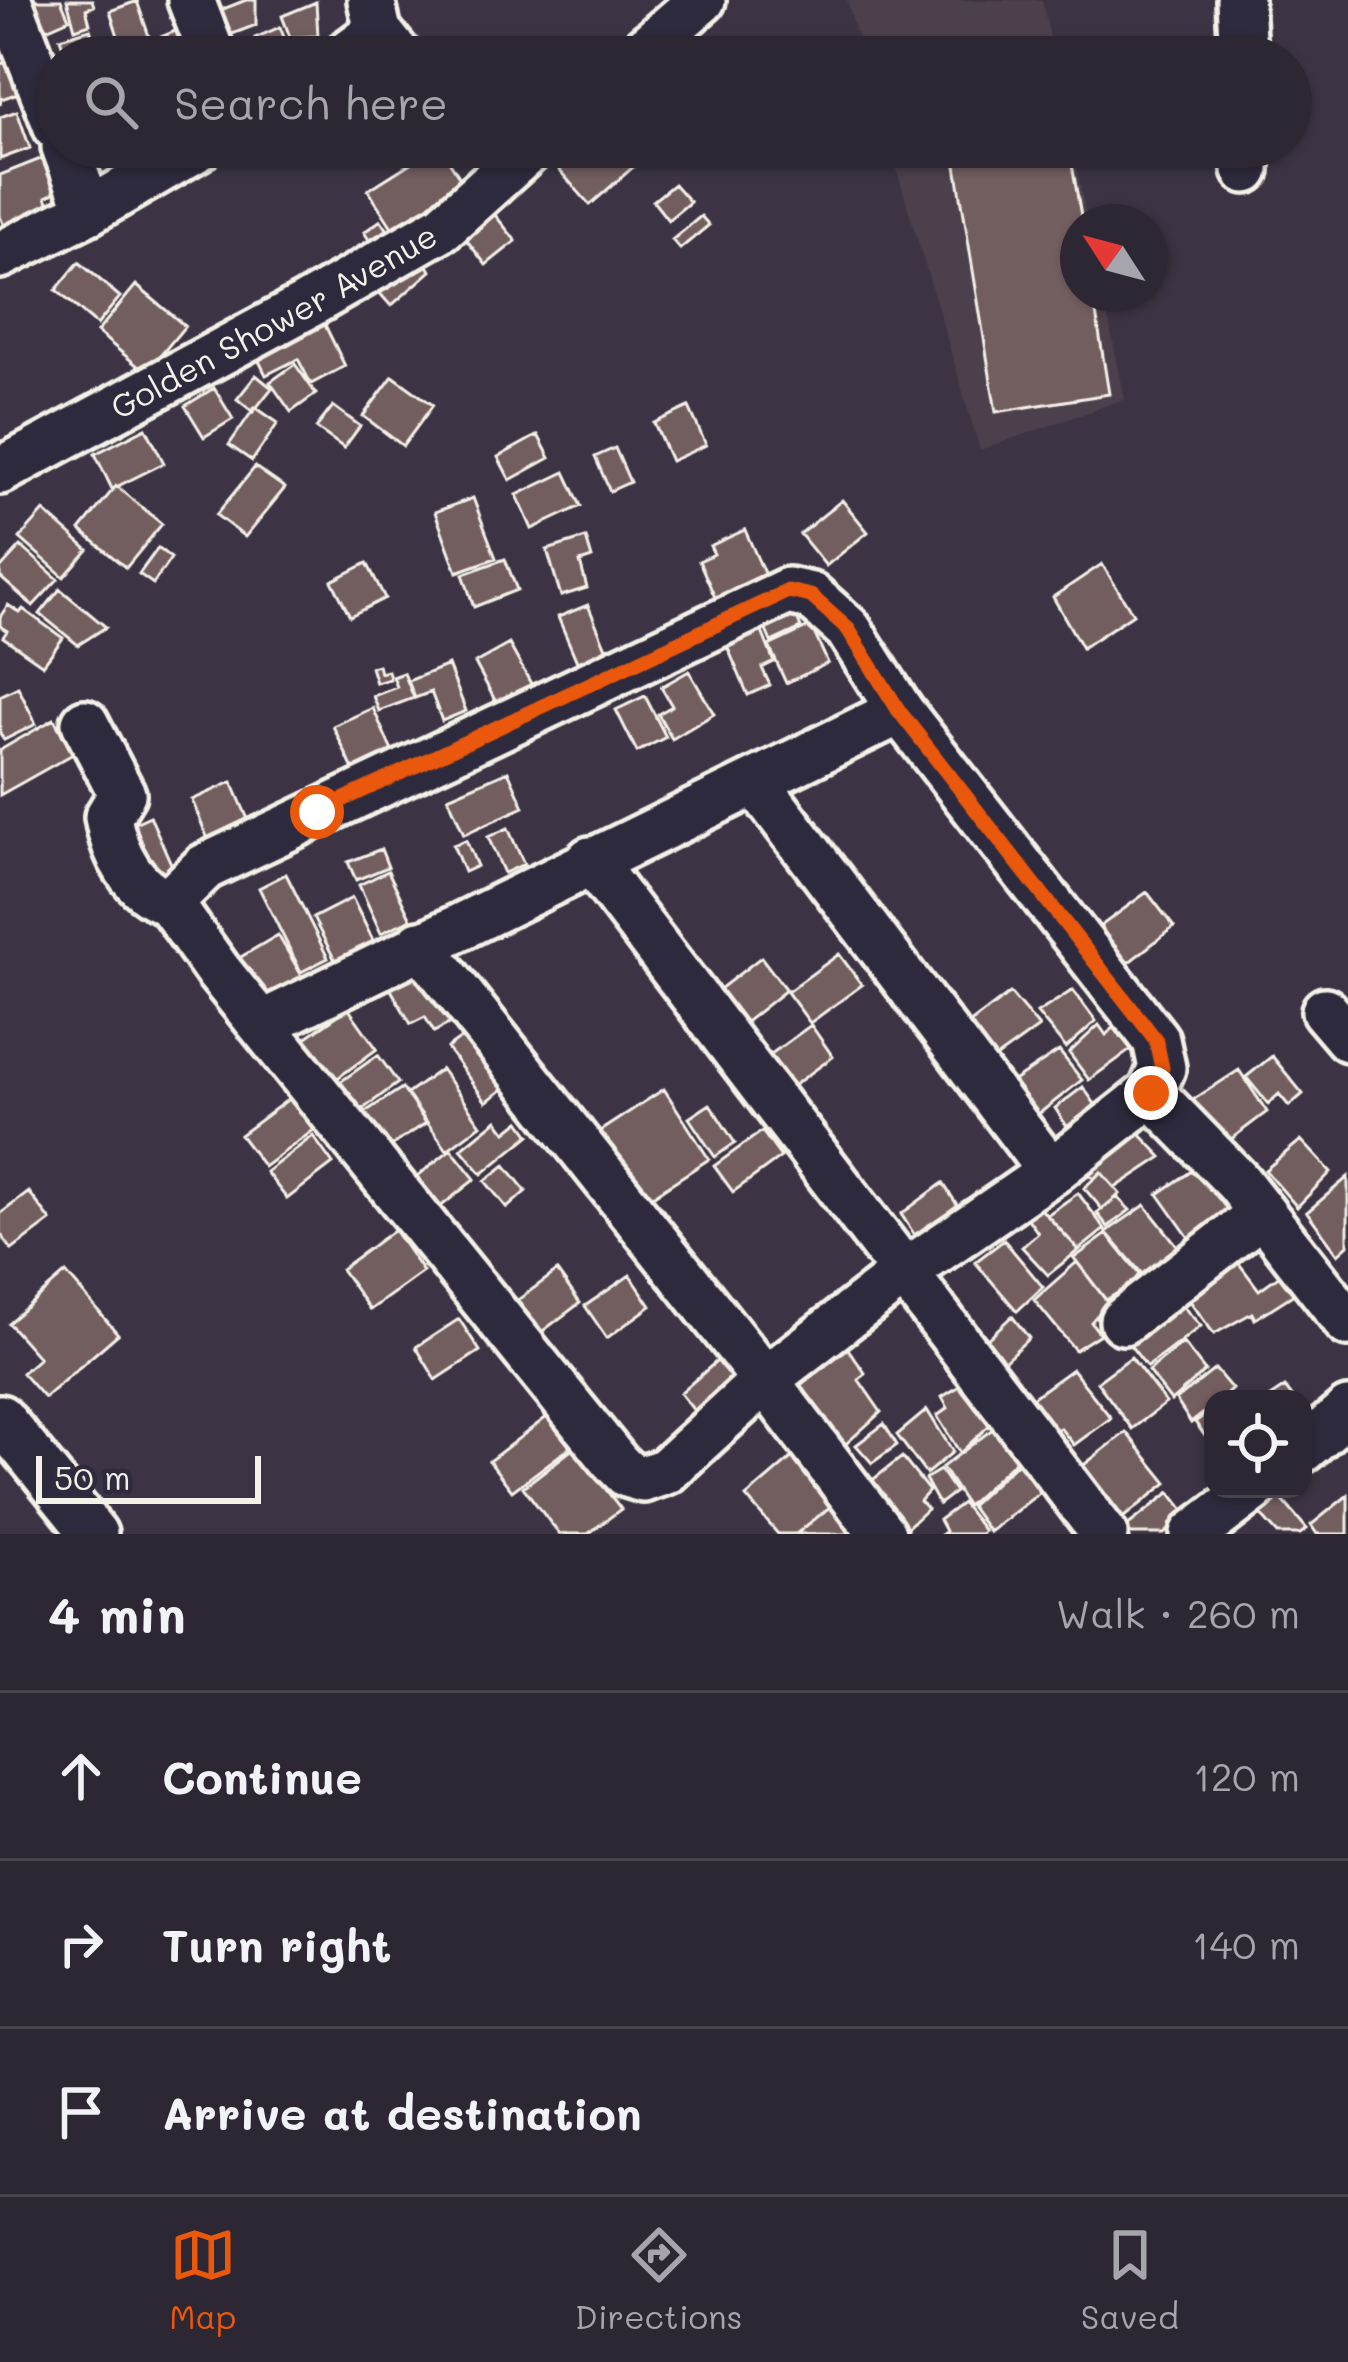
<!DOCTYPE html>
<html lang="en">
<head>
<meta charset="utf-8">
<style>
	:root { --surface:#2d2733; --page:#39333f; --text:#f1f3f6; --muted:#a7a5ac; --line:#48444e; --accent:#ea580c }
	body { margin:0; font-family:Mali,sans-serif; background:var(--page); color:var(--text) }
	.controls { position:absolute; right:36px; bottom:36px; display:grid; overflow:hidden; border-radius:24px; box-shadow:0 3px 9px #0004 }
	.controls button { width:108px; height:108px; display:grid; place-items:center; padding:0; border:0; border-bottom:3px solid var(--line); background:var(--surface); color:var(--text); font:60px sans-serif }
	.compass { position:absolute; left:1060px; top:204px; width:108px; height:108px; border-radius:50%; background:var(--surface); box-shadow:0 3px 9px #0004; rotate:306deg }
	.scale { position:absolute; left:36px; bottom:30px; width:225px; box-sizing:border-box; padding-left:12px; border:6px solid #f4f1e8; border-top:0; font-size:33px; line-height:42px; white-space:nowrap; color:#f4f1e8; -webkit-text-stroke:9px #2f2a3d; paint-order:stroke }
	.stop { position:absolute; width:36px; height:36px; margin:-27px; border:9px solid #ea580c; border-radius:50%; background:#fff }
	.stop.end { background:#ea580c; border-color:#fff; box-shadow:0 3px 12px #0008 }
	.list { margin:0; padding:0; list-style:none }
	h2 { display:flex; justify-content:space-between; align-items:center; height:156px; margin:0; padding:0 48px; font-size:51px }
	h2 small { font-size:39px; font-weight:400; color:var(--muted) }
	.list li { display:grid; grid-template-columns:78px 1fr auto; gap:36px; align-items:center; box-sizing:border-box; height:168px; padding:0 48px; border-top:3px solid var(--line) }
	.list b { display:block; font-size:45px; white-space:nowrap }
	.list em { font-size:39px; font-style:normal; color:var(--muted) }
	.icon { flex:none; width:66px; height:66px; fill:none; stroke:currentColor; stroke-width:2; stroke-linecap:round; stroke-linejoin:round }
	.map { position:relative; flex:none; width:1348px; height:1534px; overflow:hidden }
	.search { position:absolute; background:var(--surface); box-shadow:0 3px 9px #0004; left:36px; right:36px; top:36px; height:132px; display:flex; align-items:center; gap:30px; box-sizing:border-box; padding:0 42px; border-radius:66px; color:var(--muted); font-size:45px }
	.sheet { height:660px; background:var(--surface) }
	nav { display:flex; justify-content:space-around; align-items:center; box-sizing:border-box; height:168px; border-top:3px solid var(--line); background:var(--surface); font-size:33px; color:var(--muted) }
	nav a { display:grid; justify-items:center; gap:6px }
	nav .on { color:var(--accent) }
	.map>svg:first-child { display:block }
	.built { fill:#4c404c }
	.building { fill:#725d5f; stroke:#f4f1e8; stroke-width:3 }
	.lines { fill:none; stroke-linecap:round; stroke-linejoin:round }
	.minor-casing { stroke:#f4f1e8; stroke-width:54 }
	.minor { stroke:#2f2a3d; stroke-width:45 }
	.route { stroke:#ea580c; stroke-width:15 }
	.labels { text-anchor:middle; stroke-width:12; stroke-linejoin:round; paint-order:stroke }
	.street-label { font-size:33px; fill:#f4f1e8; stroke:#2f2a3d }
</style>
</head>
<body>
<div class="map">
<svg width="1348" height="1534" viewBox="0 0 1348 1534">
	<rect width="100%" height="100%" fill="#3c3444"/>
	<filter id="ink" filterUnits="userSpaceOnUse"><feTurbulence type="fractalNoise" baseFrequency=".00833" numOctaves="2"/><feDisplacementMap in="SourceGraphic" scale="24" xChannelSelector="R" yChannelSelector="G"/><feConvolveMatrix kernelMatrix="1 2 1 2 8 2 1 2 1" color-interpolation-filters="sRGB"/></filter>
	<g filter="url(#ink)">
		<!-- built -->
		<path class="built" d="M847 0H1042L1054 57H863Z
			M890 147H1072L1088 222H1078V294H1103L1125 399 980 450Z"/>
		<!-- building -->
		<path class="building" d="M31 0H61L69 19 37 33Z
			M67 0H92L94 6 86 9 90 24 75 29Z
			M246 0H256V25L227 36 218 11Z
			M137 1 151 42 108 57 102 42 118 36 110 11Z
			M316 2 318 36 290 37 282 16Z
			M280 27 292 57H264L255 38Z
			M90 29 98 54 66 57 60 38Z
			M180 29 192 57H164L156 39Z
			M153 45 158 57H119Z
			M15 60 24 91 1 99 0 105V64Z
			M17 111 30 148 0 159V117Z
			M436 147H440L467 189 397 235 368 190Z
			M586 147H628L640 161 590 205 559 170Z
			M953 147H1069L1082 222H1078V294H1093L1109 394 996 412Z
			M43 158 56 192 46 197 53 215 7 234 0 216V175Z
			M674 184 690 202 668 220 653 201Z
			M491 210 516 241 486 265 461 233Z
			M701 216 709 225 680 249 672 240Z
			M381 220 392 236 374 248 364 232Z
			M420 251 431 271 391 306 377 290Z
			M79 262 120 297 97 325 56 290Z
			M136 285 185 326 146 373 97 332Z
			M323 321 345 366 311 384 298 359 266 375 256 355Z
			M295 364 316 394 291 412 270 382Z
			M256 375 272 388 253 412 237 399Z
			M393 376 433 405 403 446 363 416Z
			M214 388 233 419 204 437 185 406Z
			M333 406 360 426 344 448 316 428Z
			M255 407 278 423 252 461 229 445Z
			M689 407 706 445 671 461 654 423Z
			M146 428 164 463 112 489 95 454Z
			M538 435 550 458 510 480 498 457Z
			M615 448 630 482 610 491 595 457Z
			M255 467 285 488 245 537 216 515Z
			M565 472 581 506 532 529 517 495Z
			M116 486 162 524 126 568 80 530Z
			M473 498 496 558 457 572 435 512Z
			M842 500 868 532 826 566 800 534Z
			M44 511 88 550 64 577 20 538Z
			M745 530 771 589 721 611 699 561 714 554 710 546Z
			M586 538 592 558 580 562 587 588 561 596 547 550Z
			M21 546 58 579 33 606 0 577V569Z
			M158 548 171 558 153 584 139 574Z
			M505 559 517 590 474 607 463 574Z
			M367 563 385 598 350 616 332 581Z
			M1102 564 1133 614 1082 648 1053 597Z
			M60 589 106 627 78 645 40 614Z
			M8 605 20 613 23 609 63 638 43 665 3 637 7 631 0 626V617Z
			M588 605 611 660 594 667 590 659 578 664 558 617Z
			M793 609 801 628 771 642 763 623Z
			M759 624 774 662 762 668 770 685 748 695 724 639Z
			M811 626 828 663 786 683 769 646Z
			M509 644 540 700 505 719 475 663Z
			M378 665 380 673 388 671 390 679 376 683 371 667Z
			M448 665 466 711 442 721 431 692 415 698 408 681Z
			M689 671 714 714 672 739 658 714 672 706 661 687Z
			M404 673 414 698 379 711 373 696 397 687 393 677Z
			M18 687 36 724 4 740 0 733V696Z
			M645 696 666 737 637 752 616 710Z
			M373 708 395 758 356 776 333 726Z
			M54 719 73 754 0 795V750Z
			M508 771 524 807 464 834 448 797Z
			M232 782 253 831 212 849 192 800Z
			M150 816 176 875 148 888 122 829Z
			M508 828 524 864 504 873 488 837Z
			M466 840 477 866 464 872 453 845Z
			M381 849 388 867 356 880 348 862Z
			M388 871 411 919 381 933 359 885Z
			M286 874 328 958 301 972 259 888Z
			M1147 892 1174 927 1119 970 1091 933Z
			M352 898 377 948 339 968 313 918Z
			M278 935 302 976 258 1002 234 961Z
			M839 954 862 985 810 1023 787 992Z
			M761 957 786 990 742 1025 716 992Z
			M427 966 458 1019 434 1032 425 1017 411 1024 390 988Z
			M1073 990 1096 1021 1066 1048 1037 1013Z
			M1010 993 1039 1027 993 1060 965 1027Z
			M348 1008 377 1049 331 1083 301 1041Z
			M811 1025 833 1057 786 1091 764 1059Z
			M1099 1025 1106 1035 1116 1026 1132 1049 1089 1080 1069 1053Z
			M471 1031 510 1084 486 1102 447 1048Z
			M1059 1051 1082 1080 1036 1116 1012 1082Z
			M378 1055 398 1083 360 1111 340 1082Z
			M1272 1056 1303 1094 1289 1106 1279 1094 1268 1104 1246 1077Z
			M441 1069 481 1125 447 1150 407 1094Z
			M1239 1070 1267 1112 1222 1146 1188 1103Z
			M1083 1087 1097 1107 1068 1128 1055 1108Z
			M402 1088 426 1123 385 1150 362 1114Z
			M664 1089 709 1159 642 1203 597 1133Z
			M294 1095 318 1127 264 1167 240 1135Z
			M710 1104 735 1143 715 1157 689 1118Z
			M497 1120 506 1132 520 1121 530 1135 482 1174 461 1149Z
			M1135 1129 1162 1157 1115 1188 1101 1172 1094 1179 1083 1169Z
			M762 1131 781 1157 733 1192 714 1166Z
			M313 1136 333 1164 287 1199 266 1172Z
			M1301 1140 1331 1172 1297 1207 1265 1170Z
			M451 1149 475 1179 428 1217 404 1187Z
			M1202 1164 1241 1213 1197 1249 1158 1194Z
			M505 1165 526 1191 507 1208 485 1181Z
			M1101 1172 1120 1194 1102 1209 1084 1188Z
			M1348 1177V1245L1338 1254 1307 1212Z
			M943 1183 967 1220 923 1248 901 1214Z
			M29 1192 51 1221 12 1250 0 1233V1214Z
			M1078 1193 1105 1229 1079 1250 1047 1215Z
			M1117 1197 1130 1210 1108 1227 1097 1213Z
			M1145 1205 1188 1259 1169 1275 1158 1264 1143 1275 1106 1232Z
			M1039 1207 1079 1250 1048 1275 1022 1247 1038 1233 1026 1216Z
			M394 1230 423 1272 370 1310 341 1269Z
			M1107 1234 1139 1274 1135 1280 1141 1289 1125 1305 1116 1294 1106 1300 1074 1258Z
			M1004 1240 1043 1287 1017 1311 975 1262Z
			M1235 1258 1259 1290 1287 1270 1302 1289 1255 1319 1252 1313 1214 1334 1187 1297Z
			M1077 1262 1108 1303 1091 1322 1100 1334 1075 1350 1034 1300Z
			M557 1271 580 1303 535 1337 511 1305Z
			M66 1273 118 1334 44 1398 22 1373 39 1358 8 1323Z
			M630 1275 651 1306 607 1338 585 1306Z
			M1177 1300 1201 1326 1147 1367 1126 1340Z
			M1012 1316 1029 1338 1003 1362 983 1343Z
			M459 1319 480 1351 436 1380 416 1347Z
			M1183 1343 1205 1371 1171 1401 1148 1371Z
			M846 1346 865 1373 859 1380 881 1412 838 1451 789 1389Z
			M724 1355 748 1384 703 1422 680 1393Z
			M1131 1357 1166 1403 1132 1429 1097 1382Z
			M1072 1369 1111 1418 1074 1445 1060 1428 1048 1434 1025 1403Z
			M1215 1369 1232 1389 1221 1399H1213V1406L1191 1423 1176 1400Z
			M968 1381 998 1417 960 1453 937 1416 948 1408 942 1397Z
			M1285 1387 1294 1399H1267Z
			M1213 1409V1447L1195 1422Z
			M927 1410 953 1452 926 1474 897 1435Z
			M548 1416 572 1446 512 1491 489 1461Z
			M1002 1422 1022 1444 1011 1453 1017 1459 967 1506 942 1467Z
			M884 1424 897 1445 872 1463 856 1445Z
			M1126 1432 1167 1483 1119 1521 1076 1471Z
			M804 1447 840 1499 796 1534H778L746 1497Z
			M574 1448 621 1509 588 1534H559L523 1487Z
			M1029 1452 1044 1473 1037 1484 1042 1491 989 1532 970 1506Z
			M902 1457 929 1491 920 1501 927 1509 900 1534 866 1485Z
			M940 1470 955 1492 939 1504 925 1479Z
			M1170 1492 1188 1515 1164 1534H1124L1122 1530Z
			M1348 1495V1534H1317L1311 1525Z
			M1279 1496 1307 1529 1300 1534H1278L1260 1514Z
			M840 1499 859 1534H796Z
			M962 1503 984 1531 981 1534H942L945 1531 939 1520Z"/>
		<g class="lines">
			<defs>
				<g id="minor">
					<path d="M8 0 57 127"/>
					<path d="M191 0 213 57"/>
					<path d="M371 0 378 31 399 57"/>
					<path d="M1240 0 1243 57"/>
					<path d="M343 57 378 31"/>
					<path d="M636 57 702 0"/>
					<path d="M65 147 89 211"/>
					<path d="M1246 147V170"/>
					<path d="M0 255 89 211 199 147"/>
					<path id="s1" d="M0 471 308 305 443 227 532 147"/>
					<path d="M788 591 811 596 848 629 900 711 1156 1040 1162 1068 1151 1093 1051 1172 904 1273 765 1380 666 1471 643 1479 627 1474 616 1463 218 971 169 902 205 867Z"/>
					<path d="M85 723 122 794 108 817C114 853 133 891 169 902"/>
					<path d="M757 784 1051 1172"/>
					<path d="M590 860 1104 1534"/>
					<path d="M420 944 765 1380 882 1534"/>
					<path d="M1325 1011 1348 1038"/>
					<path d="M264 1023 900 711"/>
					<path d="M1151 1093 1238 1182 1348 1323"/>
					<path d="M1123 1321 1262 1213"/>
					<path d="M0 1418 94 1534"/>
					<path d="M1303 1449 1348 1411"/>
					<path d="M1194 1534 1253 1489"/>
				</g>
			</defs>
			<!-- minor casing -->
			<use href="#minor" class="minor-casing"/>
			<!-- minor -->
			<use href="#minor" class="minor"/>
		</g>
	</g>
	<g class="lines" filter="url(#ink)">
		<!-- route -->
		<path class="route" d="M317 812 788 591 811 596 848 629 899 711 1156 1040 1162 1068 1151 1093"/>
	</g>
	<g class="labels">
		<!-- street labels -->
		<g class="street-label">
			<text dy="12" stroke="none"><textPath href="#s1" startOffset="312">Golden Shower Avenue</textPath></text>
		</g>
	</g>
</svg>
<div class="controls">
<button><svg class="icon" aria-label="locate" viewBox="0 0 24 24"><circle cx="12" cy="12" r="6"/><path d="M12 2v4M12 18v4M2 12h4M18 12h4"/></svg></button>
</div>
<svg class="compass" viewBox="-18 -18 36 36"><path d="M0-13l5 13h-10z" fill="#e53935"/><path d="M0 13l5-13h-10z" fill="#a7a5ac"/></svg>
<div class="scale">50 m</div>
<div class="stop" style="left:317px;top:812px"></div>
<div class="stop end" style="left:1151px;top:1093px"></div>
<div class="search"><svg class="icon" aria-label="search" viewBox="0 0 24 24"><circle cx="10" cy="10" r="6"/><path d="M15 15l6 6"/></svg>Search here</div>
</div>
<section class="sheet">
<h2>4 min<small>Walk · 260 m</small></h2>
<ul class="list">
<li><svg class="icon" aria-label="ahead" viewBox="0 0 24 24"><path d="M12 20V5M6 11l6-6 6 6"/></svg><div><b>Continue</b></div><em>120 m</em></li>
<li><svg class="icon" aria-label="right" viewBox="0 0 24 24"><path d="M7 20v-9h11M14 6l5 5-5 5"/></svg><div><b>Turn right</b></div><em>140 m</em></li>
<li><svg class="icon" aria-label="arrive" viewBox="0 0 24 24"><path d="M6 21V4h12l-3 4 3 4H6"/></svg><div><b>Arrive at destination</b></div></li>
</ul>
</section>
<nav>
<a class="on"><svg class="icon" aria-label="map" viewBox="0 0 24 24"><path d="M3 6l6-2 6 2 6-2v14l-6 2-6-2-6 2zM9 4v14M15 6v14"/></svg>Map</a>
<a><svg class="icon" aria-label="directions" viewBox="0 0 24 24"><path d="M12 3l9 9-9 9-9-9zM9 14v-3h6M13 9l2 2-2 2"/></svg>Directions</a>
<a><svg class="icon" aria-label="saved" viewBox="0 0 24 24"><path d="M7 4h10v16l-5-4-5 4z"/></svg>Saved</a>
</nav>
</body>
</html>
